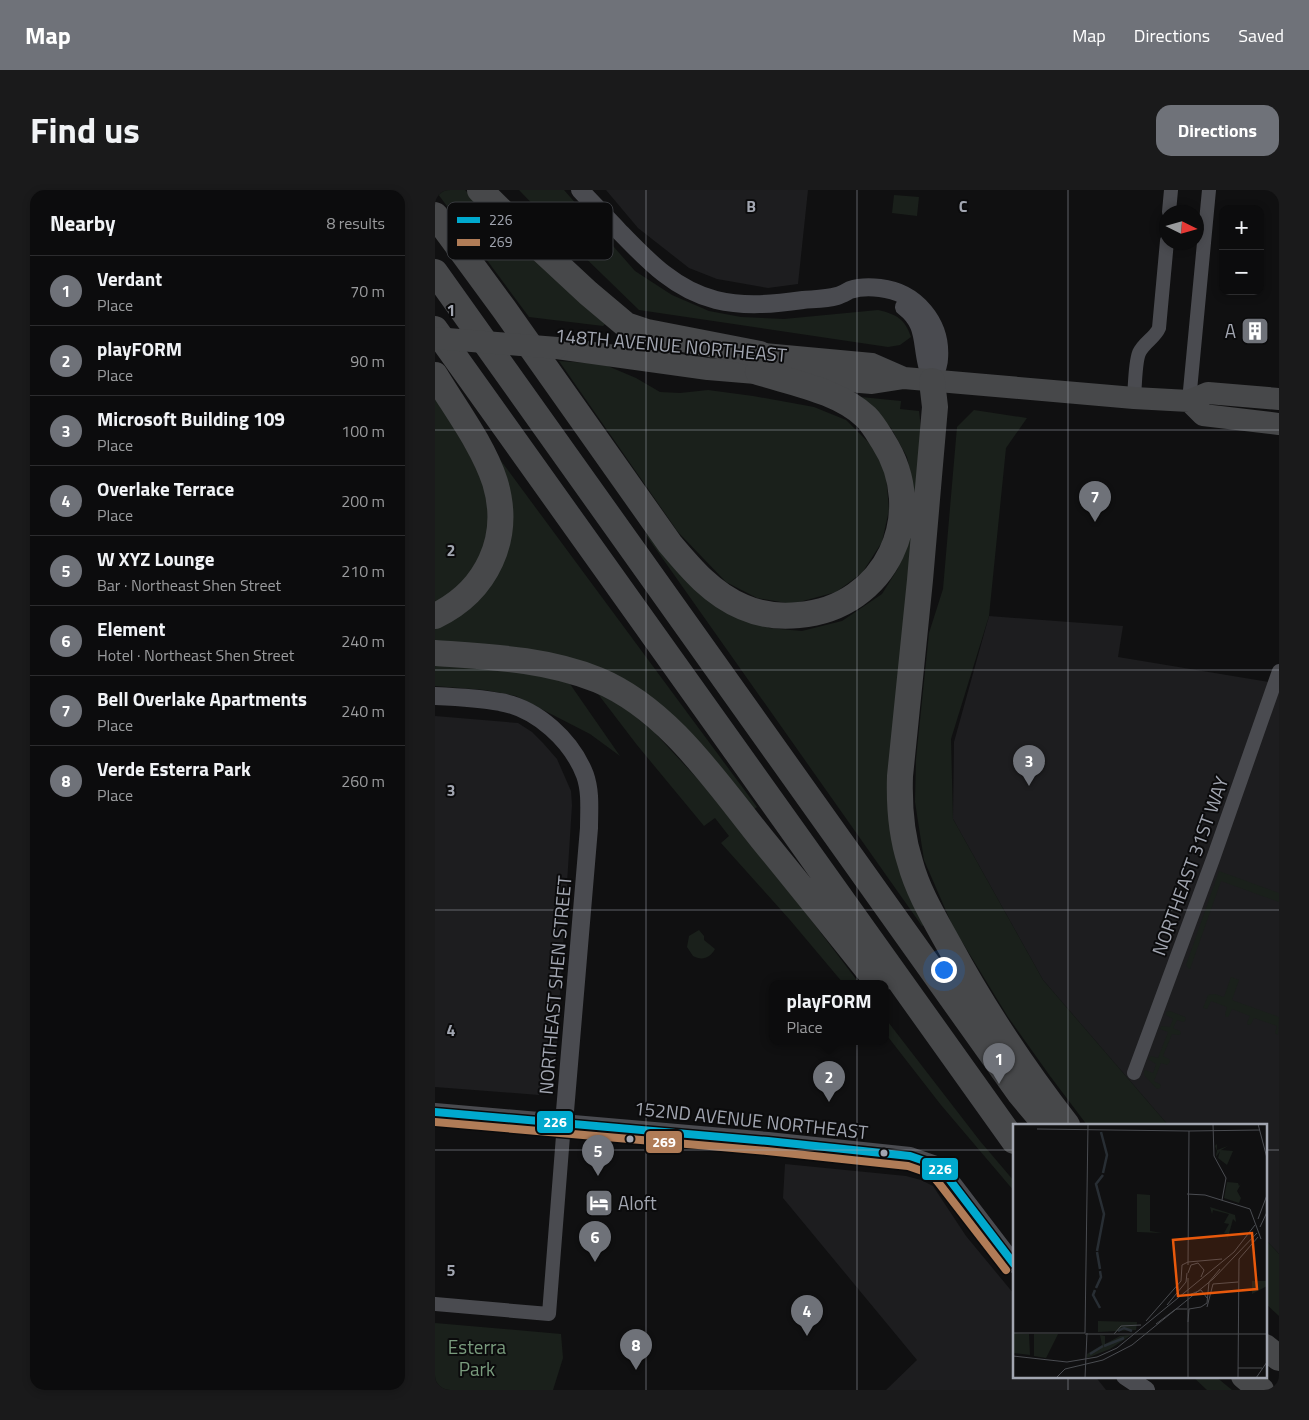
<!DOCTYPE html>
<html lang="en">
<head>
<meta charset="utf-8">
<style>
	:root { --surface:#0c0c0d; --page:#1a1a1b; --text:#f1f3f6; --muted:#9a9b9d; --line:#2c2c2e; --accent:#6f7279 }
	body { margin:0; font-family:"Titillium Web",sans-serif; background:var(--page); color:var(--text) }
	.controls { position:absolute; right:15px; top:15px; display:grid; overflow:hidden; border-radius:10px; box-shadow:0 2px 8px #0003 }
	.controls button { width:45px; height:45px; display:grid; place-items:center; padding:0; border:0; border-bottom:1px solid var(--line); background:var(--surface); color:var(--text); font:25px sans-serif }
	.compass { position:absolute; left:724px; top:15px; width:45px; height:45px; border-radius:50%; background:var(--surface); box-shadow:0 2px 8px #0003; rotate:95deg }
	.you { position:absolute; left:508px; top:779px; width:18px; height:18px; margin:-12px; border:4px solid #fff; border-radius:50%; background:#1a73e8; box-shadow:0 0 0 8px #1a73e833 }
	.badge { display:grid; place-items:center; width:32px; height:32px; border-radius:50%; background:var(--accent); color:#fff; font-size:16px; font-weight:700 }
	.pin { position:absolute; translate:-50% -41px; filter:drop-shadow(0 1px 2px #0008) }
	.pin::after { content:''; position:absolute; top:26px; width:18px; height:15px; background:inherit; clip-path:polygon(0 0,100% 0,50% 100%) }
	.popup { position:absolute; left:334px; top:790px; width:120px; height:65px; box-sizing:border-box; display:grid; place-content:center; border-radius:10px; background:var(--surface); filter:drop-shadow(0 1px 4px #0005); font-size:16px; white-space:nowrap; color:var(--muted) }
	.popup b { font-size:19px; color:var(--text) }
	.popup::after { content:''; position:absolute; left:50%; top:100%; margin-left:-10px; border:10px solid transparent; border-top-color:var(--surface) }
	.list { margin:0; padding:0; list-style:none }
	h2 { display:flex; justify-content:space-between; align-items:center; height:65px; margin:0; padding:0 20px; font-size:21px }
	h2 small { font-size:16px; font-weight:400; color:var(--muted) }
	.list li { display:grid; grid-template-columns:32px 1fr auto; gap:15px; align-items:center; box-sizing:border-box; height:70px; padding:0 20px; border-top:1px solid var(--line) }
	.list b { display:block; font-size:19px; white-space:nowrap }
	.list p { margin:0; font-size:16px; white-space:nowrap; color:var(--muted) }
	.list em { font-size:16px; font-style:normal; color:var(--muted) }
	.map { position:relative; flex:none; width:844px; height:1200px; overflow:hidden; border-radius:15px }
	header { display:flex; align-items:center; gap:30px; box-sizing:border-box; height:70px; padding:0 25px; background:var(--accent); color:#fff }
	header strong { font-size:24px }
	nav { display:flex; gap:28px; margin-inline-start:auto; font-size:18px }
	.intro { display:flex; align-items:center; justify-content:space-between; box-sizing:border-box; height:120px; padding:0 30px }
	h1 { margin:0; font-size:35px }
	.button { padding:12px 22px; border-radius:15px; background:var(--accent); color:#fff; font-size:18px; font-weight:700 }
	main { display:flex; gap:30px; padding:0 30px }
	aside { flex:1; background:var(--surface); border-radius:15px; box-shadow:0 2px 8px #0003 }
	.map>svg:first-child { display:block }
	.built { fill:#1d1d1f }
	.green { fill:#1a201b }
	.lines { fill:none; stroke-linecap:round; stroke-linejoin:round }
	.minor { stroke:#4a4b50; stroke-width:14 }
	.tertiary { stroke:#4a4b50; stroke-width:18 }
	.primary { stroke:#47484a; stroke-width:22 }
	.motorway { stroke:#47484a; stroke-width:26 }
	.primary-bridge { stroke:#47484a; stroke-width:22 }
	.bus-1-casing { stroke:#0b0b0c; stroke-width:11 }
	.bus-2-casing { stroke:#0b0b0c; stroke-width:11 }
	.bus-1 { stroke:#00a9ce; stroke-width:8 }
	.bus-2 { stroke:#b07c57; stroke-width:8 }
	.grid { fill:none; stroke:#a2a6b1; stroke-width:1; stroke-opacity:0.55 }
	.bus-dot { fill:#a2a6b1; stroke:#0b0b0c; stroke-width:2 }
	.labels { text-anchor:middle; stroke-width:4; stroke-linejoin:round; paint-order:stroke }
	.poi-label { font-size:19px; fill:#a2a6b1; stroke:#0b0b0c; text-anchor:end }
	.street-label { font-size:19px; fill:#a2a6b1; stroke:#0b0b0c }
	.park-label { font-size:19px; fill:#799b7d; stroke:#0b0b0c }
	.inset-river { fill:none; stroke:#282e34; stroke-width:2.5 }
	.inset-road { fill:none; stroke:#4a4c51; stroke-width:1 }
	.view { fill:#e8590c; fill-opacity:0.15; stroke:#e8590c; stroke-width:2.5 }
	.inset-edge { fill:none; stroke:#a2a6b1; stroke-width:2.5 }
	.key { fill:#0b0b0c; stroke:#383a3e; stroke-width:1 }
	.key-label { font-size:14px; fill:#a2a6b1 }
	.grid-label { font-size:16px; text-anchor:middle; font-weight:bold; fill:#a2a6b1; stroke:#0b0b0c; stroke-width:4; stroke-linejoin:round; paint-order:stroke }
	.line-badge { stroke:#0b0b0c; stroke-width:2 }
	.badge-label { font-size:14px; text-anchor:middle; font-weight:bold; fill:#fff }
</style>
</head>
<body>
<header>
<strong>Map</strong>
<nav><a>Map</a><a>Directions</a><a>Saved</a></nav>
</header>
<div class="intro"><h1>Find us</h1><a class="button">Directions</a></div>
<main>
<aside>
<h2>Nearby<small>8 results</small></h2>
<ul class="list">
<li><span class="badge">1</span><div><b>Verdant</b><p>Place</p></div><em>70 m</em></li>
<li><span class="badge">2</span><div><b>playFORM</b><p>Place</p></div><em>90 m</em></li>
<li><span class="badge">3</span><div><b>Microsoft Building 109</b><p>Place</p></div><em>100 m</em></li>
<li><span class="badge">4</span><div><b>Overlake Terrace</b><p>Place</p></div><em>200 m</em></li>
<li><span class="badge">5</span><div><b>W XYZ Lounge</b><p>Bar · Northeast Shen Street</p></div><em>210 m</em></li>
<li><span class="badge">6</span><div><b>Element</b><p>Hotel · Northeast Shen Street</p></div><em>240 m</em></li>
<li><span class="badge">7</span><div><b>Bell Overlake Apartments</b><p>Place</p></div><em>240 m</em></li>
<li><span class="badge">8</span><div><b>Verde Esterra Park</b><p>Place</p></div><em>260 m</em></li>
</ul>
</aside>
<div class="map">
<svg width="844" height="1200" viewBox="0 0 844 1200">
	<rect width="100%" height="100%" fill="#101011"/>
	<!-- built -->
	<path class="built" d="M171 0H373L363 94 333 98 282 89 254 78 203 38Z
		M554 426 688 436 683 467 840 493 844 484V1064L830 1049V935H733L608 790 518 629 519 552Z
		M0 526 83 533 97 542 108 553 122 569 136 601 137 615 121 866 104 905 0 897Z
		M350 974 471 986 486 990 498 996 531 1046 579 1104V1186H660L671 1200H451L482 1170 348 1008Z"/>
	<!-- green -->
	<path class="green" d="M0 0H30L170 134 168 136 94 127Z
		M84 0H129L200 81 237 105 274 121 306 127 349 129 443 120C461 124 470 129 476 147L465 155 453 157 204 120 133 51Z
		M459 5 484 7 482 26 457 23Z
		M124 171 168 174 201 188 225 202 245 203 273 200 318 206 379 217 411 230 438 257 451 285 454 320 447 352 427 383 401 402 357 414 322 408 291 392 243 342Z
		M0 206 23 238 49 291 56 320 54 349 38 386 0 416Z
		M426 207 466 211 465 219 484 221C488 249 485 279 480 306L472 267 456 238 425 210Z
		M539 220 592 228 571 258 554 426 516 549 518 629 608 790 733 935H652L615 886 573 827 518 737 489 670 480 612 481 569 494 443 508 399 522 237Z
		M58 260 322 617 318 620 218 511 0 451V436L51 400Z
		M477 342 456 575 492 733 487 736 211 345 215 344 334 438 367 441 407 431 447 404 462 380Z
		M0 474 77 481 120 489 135 494 185 566 155 544 81 506 50 500 0 496Z
		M163 504 189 517 219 542 272 599 335 676 424 793H408L355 730 286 653 294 646 280 628 269 636 202 555Z
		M784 681 844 703V712L786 691 755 779 753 778 751 775Z
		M264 740 269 746V750L280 759C275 768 267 771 258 766L252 757 254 746Z
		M796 787 804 790 797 810 844 827 843 845 840 843 842 836 819 828 816 834 813 835 812 833 815 826 797 819 793 827H791L790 824 792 817 776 811 772 819 768 818 773 805 780 804 789 807Z
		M735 821 750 827 751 829 749 832 742 830 738 838 745 841 746 844 743 845 737 844 728 866 734 869 735 872 732 875 726 873 719 891 726 895 725 898 722 899 709 885V882L710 880 718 883 721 874 713 869 716 866 723 868 733 842 725 839 726 836 735 837 738 829 731 825V822Z
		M450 828 545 951 579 991V1001L506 915 450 843Z
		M830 1049 844 1064V1126L830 1113Z
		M0 1133 126 1144 128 1168 118 1200H0Z
		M757 1186H780L797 1200H772Z"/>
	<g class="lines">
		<!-- minor -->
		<path class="minor" d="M734 22 736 0
			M699 208C700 197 700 173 704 163 709 152 720 148 724 138L732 51
			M754 211 774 0
			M699 883 778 669 844 481
			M0 1114 114 1124 129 933"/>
		<!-- tertiary -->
		<path class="tertiary" d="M145 0C158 14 171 27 184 41 212 70 240 100 281 110 310 117 339 114 368 110 379 109 391 109 402 106 406 105 411 102 415 100 424 97 437 97 445 98 481 102 507 133 504 169 504 176 500 184 497 191
			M469 117C491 134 486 151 492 175 493 180 496 186 497 191
			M0 506C22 507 44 508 65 512 102 518 137 551 150 585 156 602 154 621 154 638L129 933
			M0 922 333 951 475 966 501 975 511 985 579 1074
			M690 1186 711 1200"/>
		<!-- primary -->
		<path class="primary" d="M122 158 273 179 437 193 469 188 699 208 754 211 773 203 844 209
			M308 162 437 174 469 188
			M754 211 768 225 844 234"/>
		<!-- motorway -->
		<path class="motorway" d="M45 0 97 51 153 103 191 135 212 142 325 164
			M0 25 69 119 235 354C256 379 277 404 308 417 326 425 345 427 364 425 451 418 495 324 448 251 443 243 438 234 431 227 404 201 358 193 323 182
			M0 82 585 904 611 935
			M0 139 579 951
			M0 185C20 218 48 255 60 292 77 348 52 401 0 426
			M497 191 500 217 485 390 465 586C464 616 466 644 475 672 483 702 499 728 514 755 548 818 588 878 632 935
			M0 463C56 467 111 469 163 490 233 519 281 592 327 649 366 697 405 745 443 793
			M830 1157 844 1168
			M809 1186 826 1200"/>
		<!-- primary-bridge -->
		<path class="primary-bridge" d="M0 148 122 158"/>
		<defs>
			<path id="bus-1" d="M0 922 333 951 475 966 501 975 511 985 579 1074"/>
			<path id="bus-2" d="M0 932 332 961 473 976 496 984 503 992 571 1080"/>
		</defs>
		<!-- bus-1 casing -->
		<use href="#bus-1" class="bus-1-casing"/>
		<!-- bus-2 casing -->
		<use href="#bus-2" class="bus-2-casing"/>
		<!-- bus-1 -->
		<use href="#bus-1" class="bus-1"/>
		<!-- bus-2 -->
		<use href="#bus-2" class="bus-2"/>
	</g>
	<!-- grid -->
	<path class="grid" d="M211 0V1200M422 0V1200M633 0V935M0 240H844M0 480H844M0 720H844M0 960H579M830 960H844M633 1186V1200"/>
	<!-- icons -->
	<defs>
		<symbol id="building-square" viewBox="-11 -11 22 22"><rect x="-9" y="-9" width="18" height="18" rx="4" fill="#6f7279" stroke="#0b0b0c"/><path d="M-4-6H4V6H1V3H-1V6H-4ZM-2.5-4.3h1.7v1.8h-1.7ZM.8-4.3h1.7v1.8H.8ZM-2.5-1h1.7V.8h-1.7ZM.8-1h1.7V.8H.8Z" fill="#fff"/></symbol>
		<symbol id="hotel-square" viewBox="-11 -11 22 22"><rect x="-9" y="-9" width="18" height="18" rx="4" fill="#6f7279" stroke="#0b0b0c"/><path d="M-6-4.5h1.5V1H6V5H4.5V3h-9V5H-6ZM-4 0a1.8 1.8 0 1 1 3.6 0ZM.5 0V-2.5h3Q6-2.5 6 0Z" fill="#fff"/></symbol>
	</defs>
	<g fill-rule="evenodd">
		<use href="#building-square" x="804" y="125" width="32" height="32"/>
		<use href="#hotel-square" x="148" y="997" width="32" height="32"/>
	</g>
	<!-- markers -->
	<g class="bus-dot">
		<circle cx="195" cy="949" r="4.5"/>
		<circle cx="449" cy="963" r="4.5"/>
	</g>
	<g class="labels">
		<!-- poi labels -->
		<g class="poi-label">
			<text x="801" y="148">A</text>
			<text x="183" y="1020" text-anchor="start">Aloft</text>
		</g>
		<!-- street labels -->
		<g class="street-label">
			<text transform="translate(236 155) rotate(5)" y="7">148TH AVENUE NORTHEAST</text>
			<text transform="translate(755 676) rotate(-70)" y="7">NORTHEAST 31ST WAY</text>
			<text transform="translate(120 795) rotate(-85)" y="7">NORTHEAST SHEN STREET</text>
			<text transform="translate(316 930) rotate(6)" y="7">152ND AVENUE NORTHEAST</text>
		</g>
		<!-- park labels -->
		<g class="park-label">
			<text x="42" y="1164">Esterra<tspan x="42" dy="22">Park</tspan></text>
		</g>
	</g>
	<!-- overview -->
	<g transform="translate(578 934)">
		<rect width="254" height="254" fill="#101011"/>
		<path d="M204 20V26L215 22 208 26 220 27 214 41 205 34 207 27 203 33 209 41 204 35 203 31 204 27 202 22ZM214 58 225 59 226 62 228 60 224 67 228 74 226 79 211 74ZM124 70 137 71V107L149 109 124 108ZM197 83 222 91 223 98 220 95 214 117 215 110 211 109 216 100 211 99 216 90 200 86 199 90ZM239 157H254V162L239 170ZM85 197 124 198 123 206 85 208ZM0 209 16 210 17 231 0 229ZM21 210H45L33 234 21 232ZM87 211 92 212V220L107 212 118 211 97 225 74 234V230L89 221Z" fill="#1a201b"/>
		<path class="inset-river" d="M88 8 94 31 90 49M84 127 91 90 83 60 90 51M84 128 87 145M83 164 88 153 87 147M82 166 80 171 87 184M105 207 111 204 119 207M91 222 111 214M77 230 90 222"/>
		<path class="inset-road" d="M200 0 201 32 213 54 209 76M245 0 254 34M24 5 176 7M176 7 247 6M174 70 192 71 237 85 248 115M245 95 254 71M247 103 254 88M175 138 209 135M175 141 176 7M175 149 178 141 185 139 191 146 188 153M176 171 188 166 194 174M154 181 173 158 174 149M194 183 200 160 225 158M133 197 168 157 169 141 175 138M175 198 176 185 188 183 194 179 196 158 207 145M143 200 163 185H174M0 209H72L75 0M72 210H254M101 210 108 202 128 201M0 232 54 238 84 233 104 224 221 128 242 101M225 244H249M43 254 52 245 90 236 119 221 200 155 244 109M72 254 74 209M175 254V154M225 254 226 135 245 113M243 254 254 238"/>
		<path class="view" d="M239 109 244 165 165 172 160 116Z"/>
		<rect width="254" height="254" class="inset-edge"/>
	</g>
	<!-- legend -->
	<rect x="12" y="12" width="166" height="58" rx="8" class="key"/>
	<rect x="22" y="27" width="23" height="6" fill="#00a9ce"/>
	<rect x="22" y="49" width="23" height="7" fill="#b07c57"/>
	<g class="key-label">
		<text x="54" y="35">226</text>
		<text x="54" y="57">269</text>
	</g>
	<g class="grid-label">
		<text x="316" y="22">B</text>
		<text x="528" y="22">C</text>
		<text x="16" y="126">1</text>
		<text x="16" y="366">2</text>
		<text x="16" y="606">3</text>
		<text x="16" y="846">4</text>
		<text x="16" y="1086">5</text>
	</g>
	<g class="line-badge">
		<rect x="101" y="920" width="38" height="24" rx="5" fill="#00a9ce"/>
		<rect x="210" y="940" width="38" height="24" rx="5" fill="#b07c57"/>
		<rect x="486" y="967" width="38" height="24" rx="5" fill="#00a9ce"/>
	</g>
	<g class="badge-label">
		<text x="120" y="937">226</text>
		<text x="229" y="957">269</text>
		<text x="505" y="984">226</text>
	</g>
</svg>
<div class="controls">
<button>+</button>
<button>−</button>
</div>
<svg class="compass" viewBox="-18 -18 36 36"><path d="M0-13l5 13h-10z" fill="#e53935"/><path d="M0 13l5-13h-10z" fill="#9a9b9d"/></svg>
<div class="you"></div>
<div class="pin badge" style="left:564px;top:894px">1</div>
<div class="pin badge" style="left:394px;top:912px">2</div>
<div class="popup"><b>playFORM</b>Place</div>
<div class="pin badge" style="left:594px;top:596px">3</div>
<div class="pin badge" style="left:372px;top:1146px">4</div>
<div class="pin badge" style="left:163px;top:986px">5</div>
<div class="pin badge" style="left:160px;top:1072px">6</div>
<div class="pin badge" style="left:660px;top:332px">7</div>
<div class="pin badge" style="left:201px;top:1180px">8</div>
</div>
</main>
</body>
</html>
